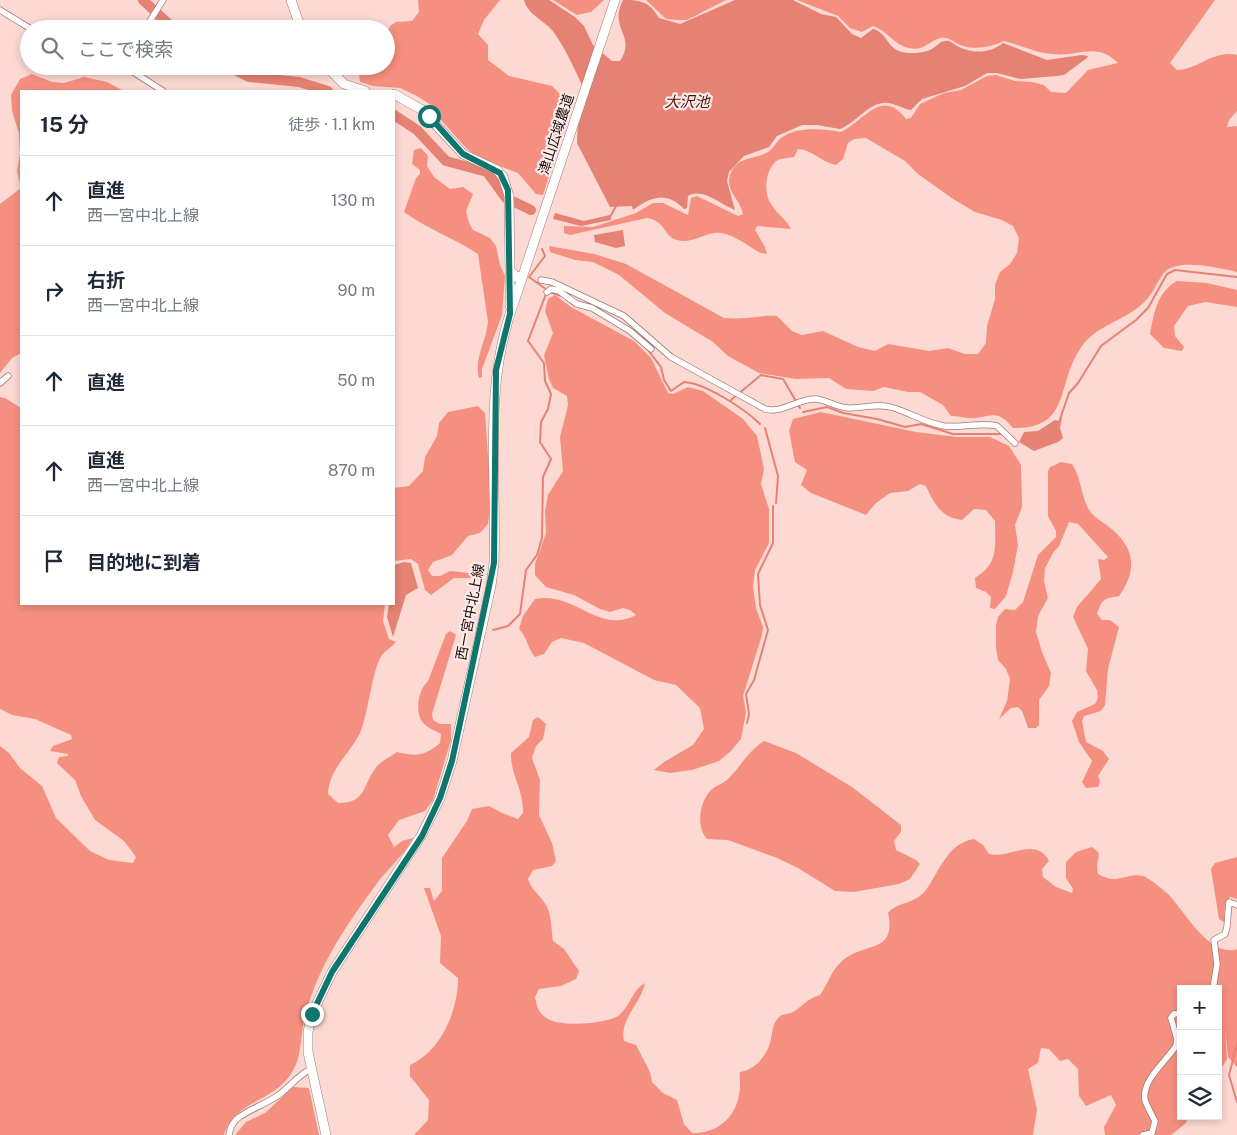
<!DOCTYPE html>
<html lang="ja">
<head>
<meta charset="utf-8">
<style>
	:root { --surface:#fff; --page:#f6f6f7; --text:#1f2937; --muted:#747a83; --line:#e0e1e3 }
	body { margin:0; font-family:"Public Sans","Noto Sans JP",sans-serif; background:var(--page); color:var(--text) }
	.controls { position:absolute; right:15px; bottom:15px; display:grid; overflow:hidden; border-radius:0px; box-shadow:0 2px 8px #0003 }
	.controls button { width:45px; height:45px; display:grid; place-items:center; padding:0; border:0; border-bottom:1px solid var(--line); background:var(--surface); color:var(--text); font:25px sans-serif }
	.stop { position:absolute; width:15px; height:15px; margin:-11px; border:4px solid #0f766e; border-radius:50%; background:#fff }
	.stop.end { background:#0f766e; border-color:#fff; box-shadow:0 1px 5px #0008 }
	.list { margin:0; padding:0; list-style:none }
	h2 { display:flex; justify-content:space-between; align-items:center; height:65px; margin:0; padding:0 20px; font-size:21px }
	h2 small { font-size:16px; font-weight:400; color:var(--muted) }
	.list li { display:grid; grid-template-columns:32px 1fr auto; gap:15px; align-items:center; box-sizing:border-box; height:90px; padding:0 20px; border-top:1px solid var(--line) }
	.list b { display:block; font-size:19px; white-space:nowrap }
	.list p { margin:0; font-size:16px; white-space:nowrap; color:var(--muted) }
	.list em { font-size:16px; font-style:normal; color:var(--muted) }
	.icon { flex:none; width:28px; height:28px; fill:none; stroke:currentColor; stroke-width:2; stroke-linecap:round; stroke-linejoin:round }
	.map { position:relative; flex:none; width:1237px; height:1135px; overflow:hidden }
	.search { position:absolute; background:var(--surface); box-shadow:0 2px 8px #0003; left:20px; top:20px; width:375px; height:55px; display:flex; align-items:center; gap:12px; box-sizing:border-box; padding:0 18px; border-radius:28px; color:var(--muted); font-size:19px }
	.panel { position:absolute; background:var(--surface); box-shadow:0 2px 8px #0003; left:20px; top:90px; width:375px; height:515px; border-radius:0px }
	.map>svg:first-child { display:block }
	.forest { fill:#f59081 }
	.water { fill:#e68274 }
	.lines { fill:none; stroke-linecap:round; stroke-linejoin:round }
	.stream { stroke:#e68274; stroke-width:2 }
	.river { stroke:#e68274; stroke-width:10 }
	.street-casing { stroke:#a17a74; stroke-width:7 }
	.secondary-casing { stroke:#a17a74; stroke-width:10 }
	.street { stroke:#fff; stroke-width:5.5 }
	.secondary { stroke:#fff; stroke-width:9 }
	.route { stroke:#0f766e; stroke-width:6 }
	.labels { text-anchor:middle; stroke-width:4.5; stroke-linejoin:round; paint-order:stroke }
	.street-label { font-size:14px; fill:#1c0e0c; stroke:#fcebe8 }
	.water-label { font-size:15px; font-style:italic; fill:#50120c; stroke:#fcebe8 }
</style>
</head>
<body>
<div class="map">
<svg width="1237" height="1135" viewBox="0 0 1237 1135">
	<rect width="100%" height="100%" fill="#fcd9d3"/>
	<!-- forest -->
	<path class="forest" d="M418 0H500L484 20 478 34 488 45V60L509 76 552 86 563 97 567 122 543 195 536 194 518 173 479 158 467 149 440 119 431 105 417 96 400 88 373 86 360 82 359 74 363 66H386V36L390 26 396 22 412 21 419 12Z
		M553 0H604L591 12 577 15Z
		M646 0H726L687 20H678L666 19Z
		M797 0H1215L1170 63 1177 70C1199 69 1214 49 1237 55V111L1229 120 1227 127 1237 126V272C1219 268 1176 257 1163 274 1156 284 1151 298 1141 305 1123 321 1096 326 1082 346 1055 383 1073 429 1013 428 998 411 996 415 976 418 968 419 959 416 951 416L943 405 920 392H908L884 387 873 391 846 389 829 378 796 379 759 373 728 356 713 342 665 313 619 275 593 262 575 260 550 252 549 246 594 254 626 264 724 318C743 320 759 315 777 316L792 331 802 335 823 331 858 347 875 351 888 344 929 351 948 348 965 354H978L986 343 987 326 995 299V285L1000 272 1010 264 1017 253 1019 238 1013 226 1002 220 975 212 953 199 918 174 905 161 866 138 854 139 848 143 843 159 836 165C821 162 813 150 798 149L794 157C790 158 782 158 778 160 765 168 763 193 771 204 777 214 786 219 791 229L757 226 755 230 765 247 767 254 761 253C749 247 729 230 715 233 703 234 691 244 677 240 664 237 666 221 647 218L570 235 564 233V226L593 227 636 213 653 203H663L688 215 691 198 697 196 738 216 743 214C740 199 725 191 730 175 736 156 754 160 768 152 773 149 776 142 781 138 798 126 822 129 841 132 865 120 882 87 906 119L911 118 920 104 944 93 961 90 987 76 996 75 1015 81 1032 82 1044 85 1051 92 1066 93 1088 70 1118 63C1097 41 1078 57 1053 54 1035 53 1021 45 1004 41 991 47 977 50 963 46 956 44 949 36 941 38 929 40 925 52 909 48 894 45 889 32 873 26L862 32 850 28 838 16Z
		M32 74 52 82 64 83 84 77 107 82 124 91H21V353L12 358 0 373V204L21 188 17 171 20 154 19 133 12 111 11 95 20 79Z
		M421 148 428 156 427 166 434 177 450 189 463 187 473 194 466 211 469 223 473 230 490 238 496 246 500 265 505 276 502 315 482 369V377L479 378C474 358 486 342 488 322L478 254C454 238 427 229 404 212L416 178 420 174V170L412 164 414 150Z
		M1177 281 1207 283 1237 290V307L1205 302 1188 306 1174 326 1175 336 1184 347 1182 351 1164 348 1150 334C1154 313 1157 292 1177 281Z
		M555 295 571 307 634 341 651 358 668 393 673 394 688 387 703 391 743 419 757 436 764 469 761 484 769 509V543L755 570 753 587 756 608 763 627 762 635 743 696 746 712 741 739 731 751 719 761 692 770 670 773 654 770 664 762 693 745 704 729 700 708 676 685 654 680 584 643 561 638 552 642 544 654 535 657C527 648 528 638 519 629L523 616 535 599C575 591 598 635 636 615L630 610 623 608 610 612 600 609 574 595 546 587 535 575V564L546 533 545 511 548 495 563 471 560 437 568 405 567 396 553 388 549 379 544 355 553 333 545 311 548 299Z
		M0 397 5 398 21 408V604H385L383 621 389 639 396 642C392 647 386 650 382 655 373 666 368 715 360 733 349 755 329 769 328 794L338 803C366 803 362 787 375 769 379 762 390 757 397 752 417 757 424 756 440 743L441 734C434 730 425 727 421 720 415 708 419 689 428 681L446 634 450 631 456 635 432 714 433 720 440 724H451V740L433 800 425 811 399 820 388 835 394 847 402 841 413 838C403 857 387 869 375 886 347 924 318 967 306 1013 299 1035 304 1059 288 1078 268 1103 234 1102 224 1135H0V746L9 753 20 768 42 786 56 818 90 851 109 860 133 863 136 857 124 841 95 820 81 796 75 780 57 763 59 757 68 756V754L50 751 53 746 72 739 71 735 35 719 12 715 0 709Z
		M478 406 485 413 489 469 490 508 488 524 480 533 468 536 452 555 433 562 428 570 432 576H440L450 571 478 574 476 578H454L431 595 425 590 418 564 411 559 394 561V488L409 486 423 471 425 457 437 436 439 423 448 412Z
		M821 412 916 432 957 437H990L1009 446 1021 465 1022 507 1015 525 1018 545 1013 572 1006 596 995 609 990 608 991 597 986 592 976 588 975 578C999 563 995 547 995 521L986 510 974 509 962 520C942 518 934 504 926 486L920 484 908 491 890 493 876 503 866 515 811 493 801 485 807 470 795 462 789 431 793 419Z
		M1061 462 1072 464C1082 480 1080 492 1088 508 1091 515 1101 521 1108 526 1134 546 1139 568 1119 596 1103 599 1103 598 1097 614L1102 620H1110L1119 627 1108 669 1105 705 1101 711 1084 716 1082 721 1086 742 1103 751 1109 759 1098 776 1100 782 1098 787 1086 788 1082 782 1092 761 1079 742 1072 721 1077 712 1095 704 1098 698 1097 690 1086 671 1088 649 1073 617 1077 607 1101 579 1098 559 1104 560 1108 557 1078 524 1069 522 1059 546 1053 553 1045 568 1044 581 1048 598 1038 616 1036 632 1042 652 1051 673 1049 686 1039 700V725L1036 728H1028L1022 711 1018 707 1011 708 999 719 1007 701 1010 679 1006 669 998 660 996 648V625L998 617 1005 609 1015 610 1023 602 1038 555 1056 537V531L1048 516V471L1050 467Z
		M538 717 546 724 543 739 536 746 532 758 540 780 539 815 552 843 556 861 552 866 533 870 528 879C531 889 538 893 544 902 552 912 551 928 553 941L564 949 579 971 576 979 561 986 539 989 535 997C537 1007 539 1014 548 1019 560 1027 606 1024 618 1016 630 1007 632 990 645 983 641 1004 619 1019 624 1041L636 1045 650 1072 652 1082 663 1093 677 1100 684 1124 692 1133C715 1134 735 1119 739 1095 741 1088 739 1080 740 1072 754 1070 766 1057 770 1043 773 1034 771 1025 779 1017 782 1014 789 1014 793 1012 804 1005 807 999 820 995 828 984 831 971 841 962 863 941 897 955 888 913 898 901 914 905 926 890 940 870 948 843 974 839L983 845 989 854C1008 859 1036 836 1049 861L1042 869 1043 877 1056 887 1072 893 1073 889 1066 878V862L1076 852 1092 847 1099 853 1097 866 1098 874C1102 876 1108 879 1113 879 1123 879 1132 873 1143 876 1151 879 1162 889 1168 894 1183 909 1210 959 1237 949V1067L1228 1057 1225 1029 1227 1059 1218 1074V989H1181V1116H1188L1186 1123 1171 1135H1105L1104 1127 1116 1105 1111 1095 1086 1106 1079 1096 1078 1069 1068 1059 1060 1061 1049 1049 1041 1048 1038 1063 1028 1069 1037 1110 1033 1135H414L428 1120 429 1100 410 1076V1065C441 1051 458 1011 458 978L440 963 441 936 424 888H430L434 901 442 891V858L467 821 472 809 489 806 502 813 518 819 523 813C524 790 510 774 511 753L529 737 533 720Z
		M764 741 796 753 852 787 901 825V832L894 841 896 850 916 860 920 864 910 879 899 884 854 892 835 891 798 868 777 858 728 840 707 839C696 827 699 802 711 790 716 785 725 783 730 777 742 764 749 751 764 741Z
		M1237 857V899L1230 897 1225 904 1224 922 1219 919 1211 869 1215 863Z
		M293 1087 309 1088 319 1135H235L246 1122 265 1113Z"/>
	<!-- water -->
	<path class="water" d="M524 0H549L575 17 584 26 593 45 612 61H620C637 35 608 29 623 0 641 0 650 2 659 18L680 24 735 0H793L821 14 836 17 852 34 861 38 873 29C887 32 887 49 902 52 910 54 925 53 932 49 937 46 940 41 945 41 951 40 954 45 959 47 973 54 991 53 1003 43L1047 60 1082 55 1088 56 1087 58 1064 75 1057 76 1020 79 997 73H987L965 86 922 99 911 110C903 109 897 104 888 103 869 101 857 123 840 129L817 125H802L777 136 769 147 744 156 729 172 727 181 735 210C721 205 703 187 688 196L687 208 684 209C667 191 651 196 633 210L632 206 610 207 577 143 578 120 586 94C578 76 563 42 550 28 541 19 527 13 524 0Z
		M555 213 584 221 610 215 611 220 581 226 553 219Z
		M623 230 625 246 616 248 595 242 594 235Z
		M1062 417 1060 428 1063 438 1058 442 1034 451 1019 442 1024 432 1038 431 1055 420 1059 421Z
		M404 562 411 563 418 588 406 595 393 637 387 617 389 604H394V565Z"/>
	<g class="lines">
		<!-- stream -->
		<path class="stream" d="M610 217 616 206
			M542 249 545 256 529 277 550 292 561 296
			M567 300 575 306
			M596 313 609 321
			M648 350 661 367 664 380 671 391 684 382C705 383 745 409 760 424
			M731 400 761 375 783 379 800 408
			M803 412 827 407 843 413 877 419 905 427 921 424 953 434H1003
			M1059 422 1069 393 1078 383 1101 346 1136 320 1148 308 1167 274 1175 270 1237 277
			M765 428 778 476 776 503
			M493 630 508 626 520 614 526 570 537 555 542 538 543 477 551 459 540 442 541 422 548 409 551 394 545 381 544 363 528 341 546 294
			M747 723 749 714 746 694 754 680 768 630 760 605 758 574 773 543V506
			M1237 1044 1229 1075 1237 1102"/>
		<!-- river -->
		<path class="river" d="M143 0 174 29
			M227 66 249 77 299 82 328 91
			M394 115 417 130 446 161 487 172 506 198 531 210"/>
		<defs>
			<path id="street" d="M0 10 31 29
				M145 29 163 0
				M124 66 163 91
				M541 280 552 282 624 316 671 357 765 409C783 414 798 398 816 399 827 400 838 408 849 408 864 408 879 403 894 408 912 414 926 423 944 426 962 428 980 422 997 426L1015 443
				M547 292 551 289 559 291 577 304 592 308 630 331 651 349
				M0 383 8 376
				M1213 989 1217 964 1214 940 1225 934 1227 927 1229 902 1237 905
				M229 1135C230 1128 233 1122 238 1118 251 1108 267 1104 280 1094 291 1086 298 1075 311 1069
				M1143 1135 1152 1133 1155 1121C1152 1115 1147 1107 1145 1100 1141 1081 1167 1060 1176 1046L1177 1039 1171 1018 1174 1014 1181 1013"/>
			<path id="secondary" d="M291 0 301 29
				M326 66 344 84 365 91
				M394 94 422 110 463 154 497 170 503 177 509 196 510 270 516 277 523 276
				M510 306V270
				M326 1135 308 1052V1032L312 1014 332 972 421 836 440 798 452 761 491 586 494 563C497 481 484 394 510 314L615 0"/>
		</defs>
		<!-- street casing -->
		<use href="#street" class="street-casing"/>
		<!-- secondary casing -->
		<use href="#secondary" class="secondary-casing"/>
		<!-- street -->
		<use href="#street" class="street"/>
		<!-- secondary -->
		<use href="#secondary" class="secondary"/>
	</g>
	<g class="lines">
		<!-- route -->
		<path class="route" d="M312 1014 332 972 422 836 440 798 452 761 494 563 496 370 510 314 508 190 500 173 463 154 429 116"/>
	</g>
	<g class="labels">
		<!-- street labels -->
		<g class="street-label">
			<text transform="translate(556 134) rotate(-72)" y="5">津山広域農道</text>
			<text transform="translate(470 612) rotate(-79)" y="5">西一宮中北上線</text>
		</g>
		<!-- water labels -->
		<g class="water-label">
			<text x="687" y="107">大沢池</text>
		</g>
	</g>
</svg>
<div class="controls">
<button>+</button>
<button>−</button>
<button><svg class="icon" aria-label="layers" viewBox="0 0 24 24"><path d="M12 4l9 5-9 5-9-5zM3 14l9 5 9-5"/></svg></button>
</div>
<div class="stop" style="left:429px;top:116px"></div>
<div class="stop end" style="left:312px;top:1014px"></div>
<div class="search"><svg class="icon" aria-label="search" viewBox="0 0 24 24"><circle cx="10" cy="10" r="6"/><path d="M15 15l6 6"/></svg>ここで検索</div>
<section class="panel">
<h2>15 分<small>徒歩 · 1.1 km</small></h2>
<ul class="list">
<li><svg class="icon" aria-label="ahead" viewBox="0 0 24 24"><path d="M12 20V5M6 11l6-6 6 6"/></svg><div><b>直進</b><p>西一宮中北上線</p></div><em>130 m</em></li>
<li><svg class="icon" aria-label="right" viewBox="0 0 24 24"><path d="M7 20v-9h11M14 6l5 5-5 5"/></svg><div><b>右折</b><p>西一宮中北上線</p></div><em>90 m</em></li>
<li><svg class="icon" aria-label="ahead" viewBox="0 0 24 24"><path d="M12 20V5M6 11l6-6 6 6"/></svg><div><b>直進</b></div><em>50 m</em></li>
<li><svg class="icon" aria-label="ahead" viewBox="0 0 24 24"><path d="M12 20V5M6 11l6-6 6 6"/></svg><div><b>直進</b><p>西一宮中北上線</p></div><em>870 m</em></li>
<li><svg class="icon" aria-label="arrive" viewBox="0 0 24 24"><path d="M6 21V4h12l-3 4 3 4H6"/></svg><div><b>目的地に到着</b></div></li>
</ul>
</section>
</div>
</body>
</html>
